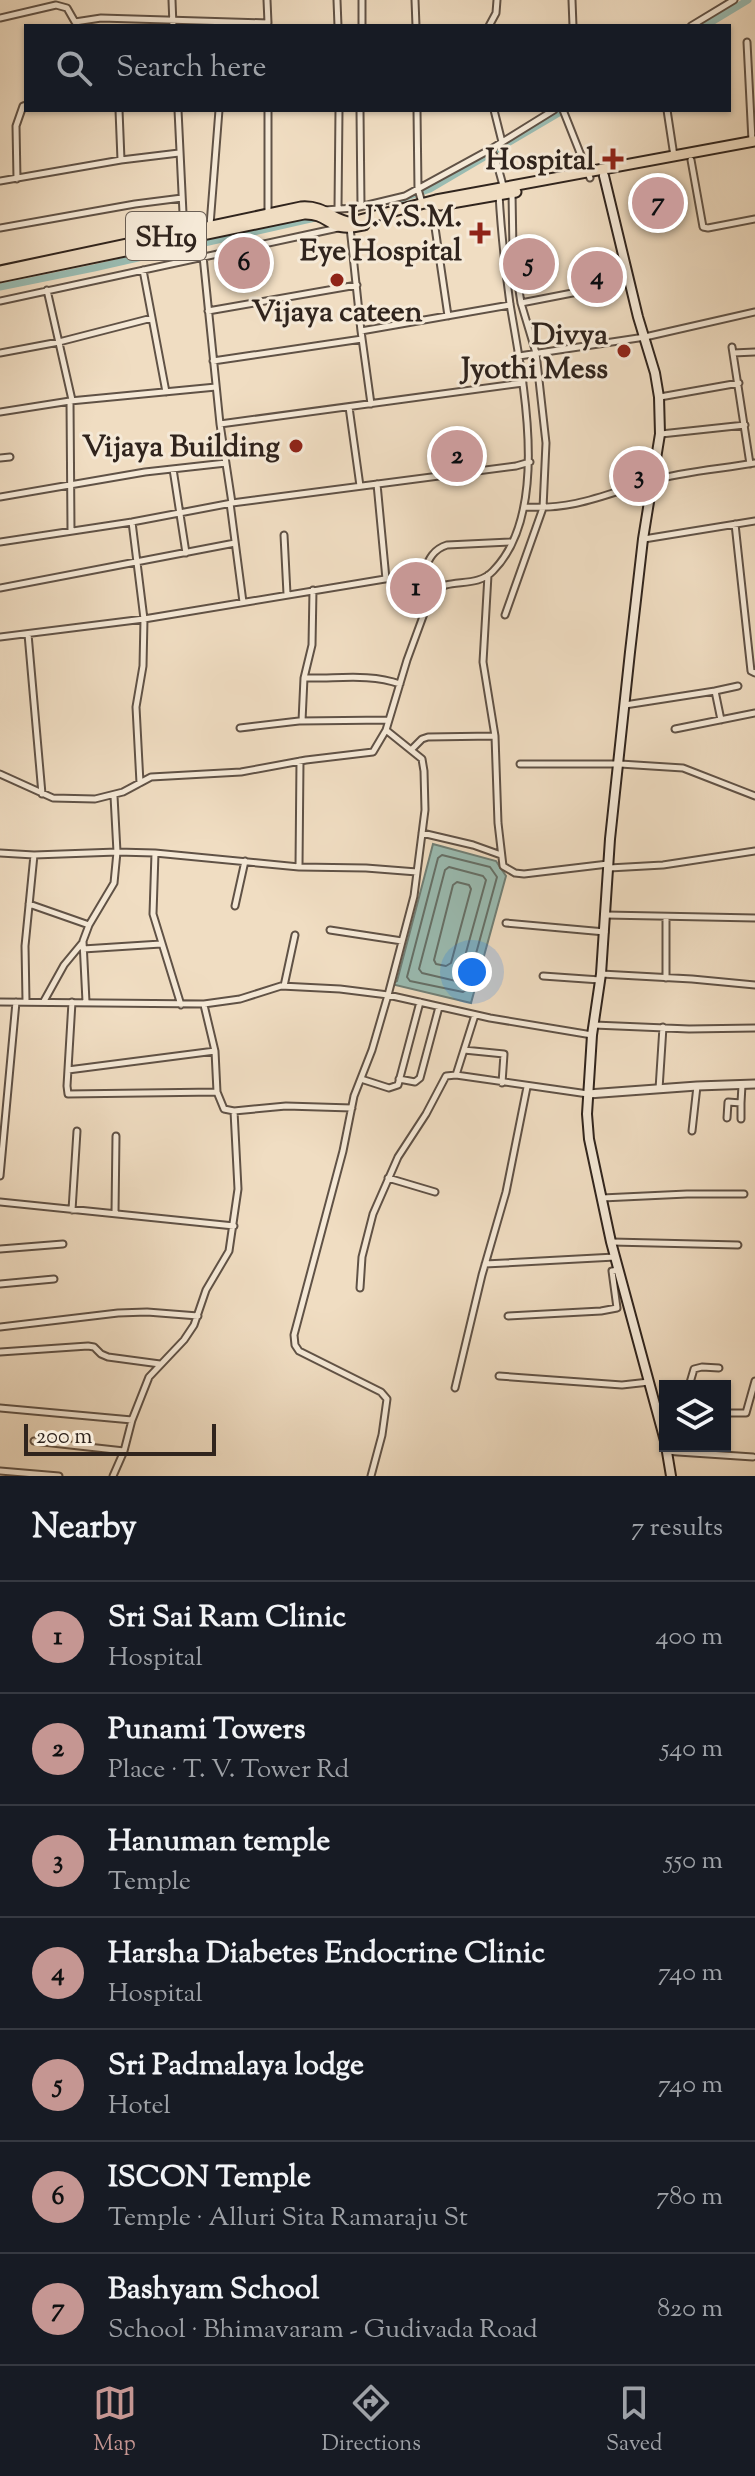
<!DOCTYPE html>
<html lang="en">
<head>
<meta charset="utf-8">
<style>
	:root { --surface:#171b24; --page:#20242c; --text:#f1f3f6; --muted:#9ea1a6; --line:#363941; --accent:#c59692 }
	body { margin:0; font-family:"Sorts Mill Goudy",serif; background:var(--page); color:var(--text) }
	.controls { position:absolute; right:24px; bottom:24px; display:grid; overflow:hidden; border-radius:0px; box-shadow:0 2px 6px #0004 }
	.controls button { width:72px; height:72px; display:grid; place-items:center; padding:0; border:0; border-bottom:2px solid var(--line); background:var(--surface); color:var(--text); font:40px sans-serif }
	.scale { position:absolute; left:24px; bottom:20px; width:192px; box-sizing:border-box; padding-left:8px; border:4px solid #30241d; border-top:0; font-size:22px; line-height:28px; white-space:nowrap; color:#30241d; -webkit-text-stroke:6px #f5e9d7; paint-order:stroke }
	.you { position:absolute; left:472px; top:972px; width:28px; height:28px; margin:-20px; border:6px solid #fff; border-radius:50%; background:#1a73e8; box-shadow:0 0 0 12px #1a73e833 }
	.badge { display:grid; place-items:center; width:52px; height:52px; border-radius:50%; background:var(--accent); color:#111; font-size:26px; font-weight:700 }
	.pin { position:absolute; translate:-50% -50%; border:4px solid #fff; box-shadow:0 2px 8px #0006 }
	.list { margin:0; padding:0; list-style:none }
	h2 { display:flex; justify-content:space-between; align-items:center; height:104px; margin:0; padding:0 32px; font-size:34px }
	h2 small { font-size:26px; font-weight:400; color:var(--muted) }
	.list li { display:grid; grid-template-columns:52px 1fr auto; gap:24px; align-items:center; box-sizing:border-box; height:112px; padding:0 32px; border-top:2px solid var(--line) }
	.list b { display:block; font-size:30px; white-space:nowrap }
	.list p { margin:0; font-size:26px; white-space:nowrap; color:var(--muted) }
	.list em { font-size:26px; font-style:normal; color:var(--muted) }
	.icon { flex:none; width:44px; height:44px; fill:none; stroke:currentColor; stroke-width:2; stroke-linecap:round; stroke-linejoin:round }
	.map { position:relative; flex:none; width:755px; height:1476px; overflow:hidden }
	.search { position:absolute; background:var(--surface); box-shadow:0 2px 6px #0004; left:24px; right:24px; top:24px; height:88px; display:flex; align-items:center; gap:20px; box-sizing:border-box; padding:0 28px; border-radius:0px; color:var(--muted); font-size:30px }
	.sheet { height:888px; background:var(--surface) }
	nav { display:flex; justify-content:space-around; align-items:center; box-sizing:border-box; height:112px; border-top:2px solid var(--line); background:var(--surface); font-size:22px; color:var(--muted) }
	nav a { display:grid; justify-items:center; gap:4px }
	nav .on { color:var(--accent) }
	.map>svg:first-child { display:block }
	.water { fill:#9abcb2; stroke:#707f76; stroke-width:2 }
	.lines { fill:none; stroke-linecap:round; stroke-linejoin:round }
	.shore { stroke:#657068; stroke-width:2 }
	.canal { stroke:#9abcb2; stroke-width:7 }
	.minor-casing { stroke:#605246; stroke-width:9 }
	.tertiary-casing { stroke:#605246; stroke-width:11 }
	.secondary-casing { stroke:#30241d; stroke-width:12 }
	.primary-casing { stroke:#30241d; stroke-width:13 }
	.minor { stroke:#f5e9d7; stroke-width:5 }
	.tertiary { stroke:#f5e9d7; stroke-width:7 }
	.secondary { stroke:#f5e9d7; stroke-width:8 }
	.primary { stroke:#f0ddc2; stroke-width:9 }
	.poi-dot { fill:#8f2418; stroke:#f5e9d7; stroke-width:3 }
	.labels { text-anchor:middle; stroke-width:6; stroke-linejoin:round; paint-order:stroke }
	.shield { fill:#f5e9d7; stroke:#6b5f55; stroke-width:2 }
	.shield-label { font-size:28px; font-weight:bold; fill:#30241d }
	.poi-label { font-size:30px; font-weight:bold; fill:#30241d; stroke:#f5e9d7; text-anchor:end }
</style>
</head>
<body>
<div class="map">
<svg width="755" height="1476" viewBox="0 0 755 1476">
	<rect width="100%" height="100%" fill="#f0ddc2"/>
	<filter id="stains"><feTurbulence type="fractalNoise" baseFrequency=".0025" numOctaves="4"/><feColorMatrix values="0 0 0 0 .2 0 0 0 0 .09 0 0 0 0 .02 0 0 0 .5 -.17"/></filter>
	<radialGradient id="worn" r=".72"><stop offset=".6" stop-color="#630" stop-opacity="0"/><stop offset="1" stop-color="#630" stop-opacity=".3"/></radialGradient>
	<!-- water -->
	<path class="water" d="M433 844 496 861 506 876 471 1003 391 984 397 981Z"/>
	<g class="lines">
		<!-- shore -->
		<path class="shore" d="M442 855 490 867 497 877 466 990 463 992 410 981 407 977 438 858Z
			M449 867 483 876 486 880 459 978 456 981 422 973 419 969 445 870Z
			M457 882 469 885 471 889 451 963 446 966 436 964 434 960 453 885Z"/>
		<!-- canal -->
		<path class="canal" d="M705 26 748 0
			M401 199 430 189 564 110
			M0 287 94 268 315 218"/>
		<defs>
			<path id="minor" d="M172 0 173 26
				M267 0 268 23
				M337 0 338 26
				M415 0 416 26
				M572 0 573 26
				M0 18 56 5 67 8 75 22 101 18 268 23
				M362 26V0
				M489 26 496 13 497 0
				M691 26 734 0
				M747 42 752 141
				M119 110 121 160
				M178 110 184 234
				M268 110V213
				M360 110 361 206
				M417 110 418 189 422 203
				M494 110 502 142
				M563 110 590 178
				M667 110 674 156
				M491 149 496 160 504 189
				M691 160 703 227 708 228 755 219
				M17 179 16 126 23 106 26 105
				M0 181 121 160 179 153
				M432 207 448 316
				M338 208 339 110
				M324 210 355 208 405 196 491 149 554 110
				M210 225 219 110
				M350 227 361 331 510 305
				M0 228 135 204 182 198
				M203 256 220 424 232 503
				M143 270 166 392
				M47 290 72 400
				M0 301 338 228
				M521 303 629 282
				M208 311 357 285
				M361 331 371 404
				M732 347 750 464
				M0 353 59 342 152 318
				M733 353 755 352
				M519 356 645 337 755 312
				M213 361 362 339
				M660 397 739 383
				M70 401 216 387
				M349 407 360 486
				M0 412 70 401 71 530
				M220 424 523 383
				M661 434 745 425
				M0 458 10 457
				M173 469 186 553
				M377 484 386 579
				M0 497 145 472 226 463
				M230 503 243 602
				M525 507C575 510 606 494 651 481 684 471 721 469 755 463
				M132 522 144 619 143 666 136 707 140 783
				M735 524 751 671 755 673
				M284 535 287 594
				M644 539 755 521
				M0 542 132 522 232 503 516 466 530 462
				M488 575 483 662 495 736 498 823 503 866 515 873 524 874 608 864
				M421 577C428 562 431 550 447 545L510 542
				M0 588 235 543
				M505 615 543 508 546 443 536 353 521 303 513 251 512 193
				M28 634 42 794
				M0 637 144 619 397 577C413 577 427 575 440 585
				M304 678C337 679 369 673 400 684
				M715 691 738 686
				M625 705 715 691 721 720
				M302 721 304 678 312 645 313 590
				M240 728 299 721 389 720
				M675 729 755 713
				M412 749 422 739 428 737 494 736
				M520 764H620L683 768 755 796
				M0 774 53 798 95 799 123 792 151 777 241 772 306 760 373 752 386 730 407 660 432 592C449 577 476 589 493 571 552 511 522 377 510 304 505 267 501 231 499 194
				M422 833 473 845 501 855
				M0 853 34 855
				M155 853 153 914 181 1005
				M299 867 300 761
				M609 868 663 865 755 851
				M29 904 89 925
				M235 906 245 861
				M606 915 755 918
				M666 917V978
				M506 923 605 932
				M330 930 402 941
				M83 949 161 944
				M601 974 692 979 755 985
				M543 976 600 980
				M284 986 295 935
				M26 1001 25 946 34 855 117 852 155 853 299 867 366 868 417 872
				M44 1001 64 965 83 942
				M0 1002 204 1004 240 999 281 986 340 989 388 995 490 1018 592 1035
				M72 1002 67 1086 68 1094 217 1092
				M86 1002 83 941 89 925 114 883 117 852 114 796
				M204 1005 215 1051 217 1092 224 1109 234 1111 286 1106 352 1108
				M594 1025 689 1029 755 1028
				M464 1050 504 1054 502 1083
				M68 1070 215 1051
				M456 1075 475 1015
				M361 1079 389 1088 398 1085 420 1002
				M399 1079 415 1082 420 1078 439 1007
				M659 1089 663 1027
				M727 1118 728 1102 741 1103 742 1085
				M741 1119V1103
				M692 1131 697 1086
				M0 1176 16 1002
				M388 1178 435 1192
				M602 1198 687 1194H744
				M0 1202 234 1226
				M72 1210 77 1131
				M115 1213 116 1136
				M612 1242 738 1245
				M0 1249 63 1244
				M485 1264 615 1257
				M0 1284 54 1279
				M360 1288 362 1257 373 1214 398 1157 426 1114 446 1076 456 1075 588 1094
				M508 1316 601 1311 617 1308 612 1271 618 1270
				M0 1327 118 1313 147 1312 198 1316
				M0 1352 88 1346 94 1347 101 1354 108 1357 160 1364
				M499 1376 622 1385 649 1382
				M689 1386 694 1369 702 1367 719 1368
				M455 1388 482 1275 506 1192 527 1087
				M0 1408 132 1420
				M725 1413H746L755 1381
				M34 1441 124 1451
				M667 1451 678 1452 679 1446
				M678 1452 753 1457
				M0 1471 59 1476
				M113 1476 124 1451 132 1420 149 1377 184 1340 194 1325 206 1290 229 1251 238 1189 234 1111
				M371 1476 382 1435 387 1399 381 1392 299 1351 295 1345 294 1335 343 1151 354 1096 372 1050 388 995 414 896 425 810 424 771 422 759 386 730"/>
			<path id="tertiary" d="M588 1094 697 1086 755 1084"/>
			<path id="secondary" d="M604 176 638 317 655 373 659 397 660 434 643 539 630 652 610 839 601 974 592 1035 587 1114 589 1139 611 1242 665 1441
				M666 1446 671 1476"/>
			<path id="primary" d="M440 205 516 192
				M0 271 301 207C326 205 335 223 352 222L436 200 755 141
				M0 277 304 214C332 213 327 234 364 225"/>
		</defs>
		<!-- minor casing -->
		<use href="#minor" class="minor-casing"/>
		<!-- tertiary casing -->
		<use href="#tertiary" class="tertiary-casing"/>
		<!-- secondary casing -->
		<use href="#secondary" class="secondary-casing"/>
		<!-- primary casing -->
		<use href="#primary" class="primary-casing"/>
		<!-- minor -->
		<use href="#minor" class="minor"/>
		<!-- tertiary -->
		<use href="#tertiary" class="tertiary"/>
		<!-- secondary -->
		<use href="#secondary" class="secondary"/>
		<!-- primary -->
		<use href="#primary" class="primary"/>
	</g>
	<!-- markers -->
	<g class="poi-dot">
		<path d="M609 147h8v8h8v8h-8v8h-8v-8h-8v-8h8z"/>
		<path d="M476 221h8v8h8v8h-8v8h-8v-8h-8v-8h8z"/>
		<circle cx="337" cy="280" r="8"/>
		<circle cx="624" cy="351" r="8"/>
		<circle cx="296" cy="446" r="8"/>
	</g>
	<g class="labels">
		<!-- shield labels -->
		<rect class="shield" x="126" y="212" width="80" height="48" rx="6"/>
		<g class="shield-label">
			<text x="166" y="246">SH19</text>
		</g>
		<!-- poi labels -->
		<g class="poi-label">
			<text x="595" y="169">Hospital</text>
			<text x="462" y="226">U.V.S.M.<tspan x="462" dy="34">Eye Hospital</tspan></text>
			<text x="337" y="321" text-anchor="middle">Vijaya cateen</text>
			<text x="608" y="344">Divya<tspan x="608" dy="34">Jyothi Mess</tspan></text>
			<text x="280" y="456">Vijaya Building</text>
		</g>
	</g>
	<rect width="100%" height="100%" filter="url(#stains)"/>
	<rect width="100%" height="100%" fill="url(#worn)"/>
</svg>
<div class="controls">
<button><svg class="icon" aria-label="layers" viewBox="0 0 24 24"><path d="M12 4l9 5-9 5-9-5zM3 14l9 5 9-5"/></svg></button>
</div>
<div class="scale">200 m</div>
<div class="you"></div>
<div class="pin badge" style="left:416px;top:588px">1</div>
<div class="pin badge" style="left:457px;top:456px">2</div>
<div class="pin badge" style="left:639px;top:476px">3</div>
<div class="pin badge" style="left:597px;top:277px">4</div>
<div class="pin badge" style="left:529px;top:264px">5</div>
<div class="pin badge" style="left:244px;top:263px">6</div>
<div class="pin badge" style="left:658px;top:203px">7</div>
<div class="search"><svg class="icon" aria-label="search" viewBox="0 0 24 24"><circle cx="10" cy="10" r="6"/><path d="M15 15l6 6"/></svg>Search here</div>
</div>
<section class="sheet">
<h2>Nearby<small>7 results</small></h2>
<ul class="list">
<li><span class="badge">1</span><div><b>Sri Sai Ram Clinic</b><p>Hospital</p></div><em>400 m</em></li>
<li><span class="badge">2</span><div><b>Punami Towers</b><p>Place · T. V. Tower Rd</p></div><em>540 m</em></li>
<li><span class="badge">3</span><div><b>Hanuman temple</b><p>Temple</p></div><em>550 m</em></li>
<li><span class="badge">4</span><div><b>Harsha Diabetes Endocrine Clinic</b><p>Hospital</p></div><em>740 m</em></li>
<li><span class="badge">5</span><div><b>Sri Padmalaya lodge</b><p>Hotel</p></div><em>740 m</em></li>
<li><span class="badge">6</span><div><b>ISCON Temple</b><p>Temple · Alluri Sita Ramaraju St</p></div><em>780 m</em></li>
<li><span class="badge">7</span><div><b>Bashyam School</b><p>School · Bhimavaram - Gudivada Road</p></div><em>820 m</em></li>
</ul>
</section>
<nav>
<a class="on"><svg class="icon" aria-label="map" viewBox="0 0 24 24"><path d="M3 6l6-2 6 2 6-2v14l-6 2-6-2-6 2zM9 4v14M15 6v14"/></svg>Map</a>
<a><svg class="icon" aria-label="directions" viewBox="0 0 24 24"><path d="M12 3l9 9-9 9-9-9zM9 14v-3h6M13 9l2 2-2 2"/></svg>Directions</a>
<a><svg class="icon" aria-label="saved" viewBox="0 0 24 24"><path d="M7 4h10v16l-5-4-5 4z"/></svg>Saved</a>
</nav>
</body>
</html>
